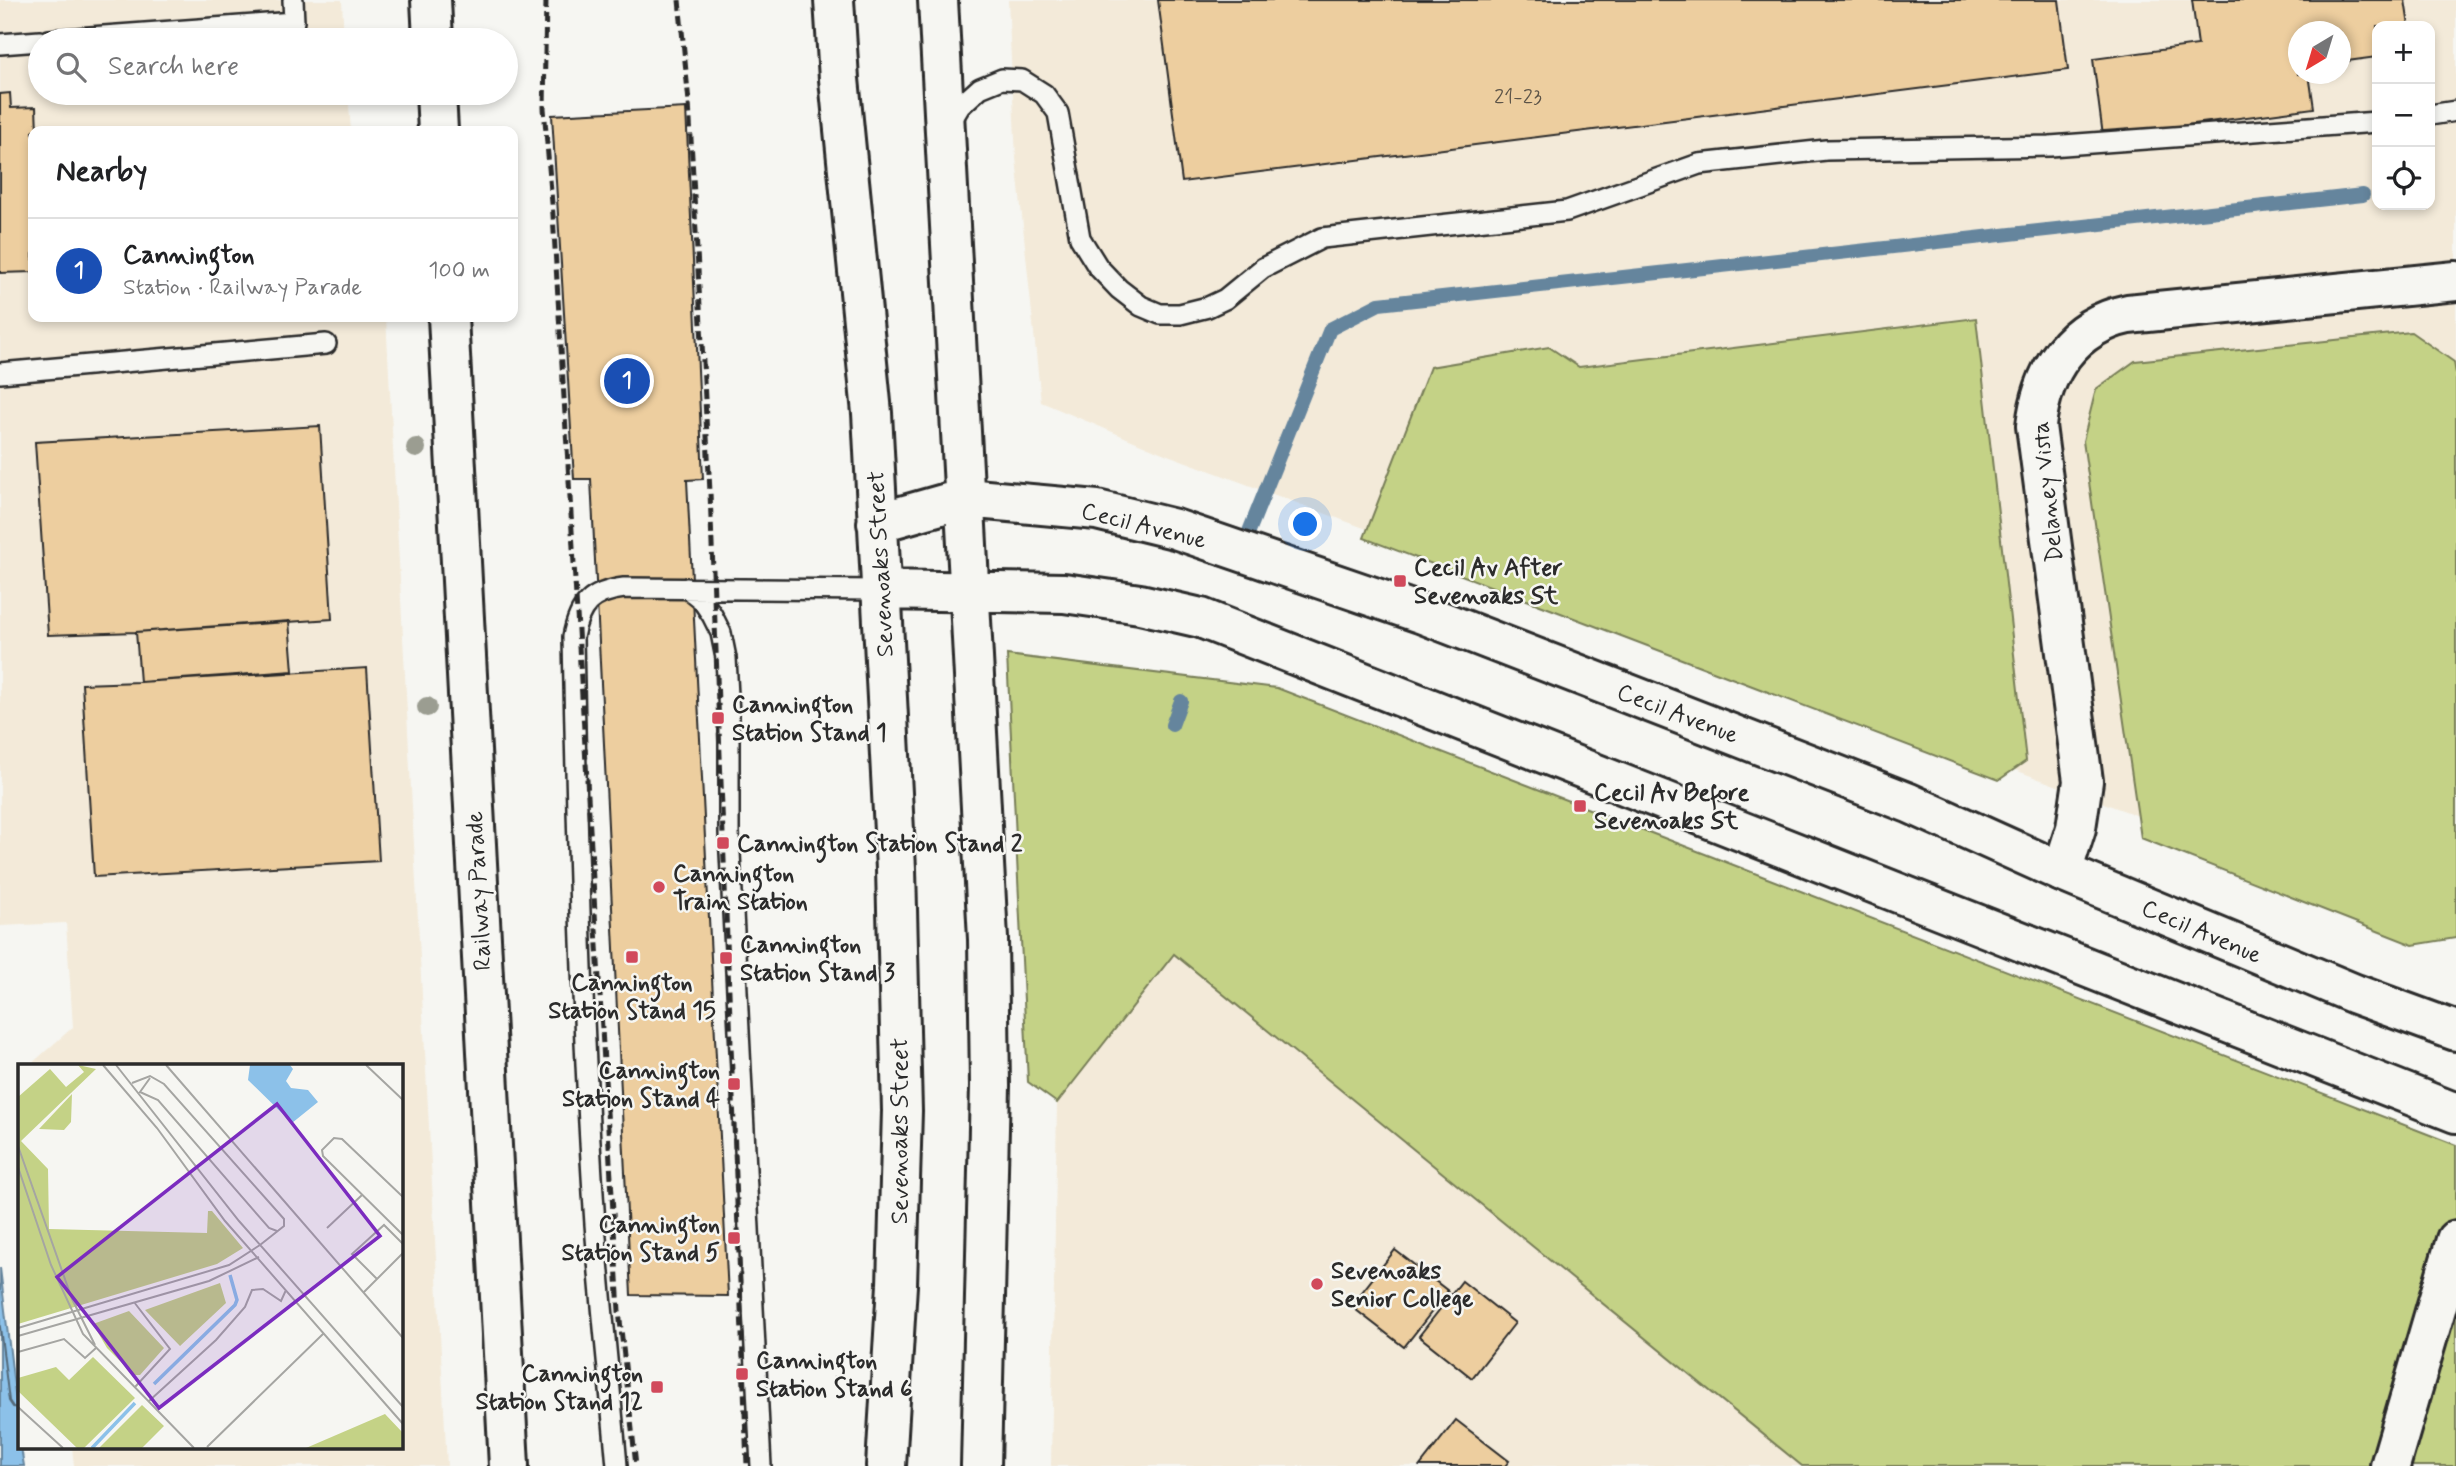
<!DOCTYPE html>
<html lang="en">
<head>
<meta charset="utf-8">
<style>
	:root { --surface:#fff; --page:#f6f6f6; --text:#202124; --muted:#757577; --line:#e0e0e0; --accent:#d1495b }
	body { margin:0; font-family:Mynerve,sans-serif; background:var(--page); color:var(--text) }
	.controls { position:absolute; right:21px; top:21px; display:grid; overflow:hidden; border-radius:14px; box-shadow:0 4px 10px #0003 }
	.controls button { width:63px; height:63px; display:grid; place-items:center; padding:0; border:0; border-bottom:2px solid var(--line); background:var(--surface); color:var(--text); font:35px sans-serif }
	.compass { position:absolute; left:2288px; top:21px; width:63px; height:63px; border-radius:50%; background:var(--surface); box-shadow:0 4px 10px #0003; rotate:218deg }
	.you { position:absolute; left:1306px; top:525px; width:24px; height:24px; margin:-18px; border:5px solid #fff; border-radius:50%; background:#1a73e8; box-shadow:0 0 0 10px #1a73e833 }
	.badge { display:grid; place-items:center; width:46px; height:46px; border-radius:50%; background:var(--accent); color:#fff; font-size:23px; font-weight:700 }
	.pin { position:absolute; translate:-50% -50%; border:4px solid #fff; box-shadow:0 2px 7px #0006 }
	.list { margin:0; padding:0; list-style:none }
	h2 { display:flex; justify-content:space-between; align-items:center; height:91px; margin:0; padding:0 28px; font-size:30px }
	h2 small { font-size:23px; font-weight:400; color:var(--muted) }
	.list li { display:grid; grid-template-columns:46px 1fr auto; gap:21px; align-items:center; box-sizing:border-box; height:105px; padding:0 28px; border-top:2px solid var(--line) }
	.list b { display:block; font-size:26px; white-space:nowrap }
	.list p { margin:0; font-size:23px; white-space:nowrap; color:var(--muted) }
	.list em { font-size:23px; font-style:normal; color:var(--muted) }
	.icon { flex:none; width:38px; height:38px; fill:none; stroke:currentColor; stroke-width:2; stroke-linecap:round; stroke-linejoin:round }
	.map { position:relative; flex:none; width:2456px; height:1466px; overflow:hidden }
	.search { position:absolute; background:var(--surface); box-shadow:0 4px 10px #0003; left:28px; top:28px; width:490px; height:77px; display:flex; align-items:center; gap:18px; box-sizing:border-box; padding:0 24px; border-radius:38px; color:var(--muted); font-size:26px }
	.panel { position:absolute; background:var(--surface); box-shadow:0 4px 10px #0003; left:28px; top:126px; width:490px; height:196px; border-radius:14px }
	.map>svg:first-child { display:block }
	.built { fill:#f3ead9; fill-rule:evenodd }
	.green { fill:#c4d286; stroke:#787e58; stroke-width:2 }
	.water { fill:#8cc1e9; stroke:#65859d; stroke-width:2 }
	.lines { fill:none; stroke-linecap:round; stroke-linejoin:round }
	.shore { stroke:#526777; stroke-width:2 }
	.stream { stroke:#65859d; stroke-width:14 }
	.building { fill:#edce9f; stroke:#2b2b2b; stroke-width:2 }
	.service-casing { stroke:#2b2b2b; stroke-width:24 }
	.minor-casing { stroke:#2b2b2b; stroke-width:44 }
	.tertiary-casing { stroke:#2b2b2b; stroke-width:44 }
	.secondary-casing { stroke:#2b2b2b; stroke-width:44 }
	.service { stroke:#f6f6f2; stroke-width:19 }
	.minor { stroke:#f6f6f2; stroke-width:38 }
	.tertiary { stroke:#f6f6f2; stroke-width:38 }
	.secondary { stroke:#f6f6f2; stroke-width:38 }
	.rail { stroke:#2b2b2b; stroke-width:5; stroke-dasharray:10 5; stroke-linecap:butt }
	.tree { fill:#9b9d91 }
	.poi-dot { fill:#d1495b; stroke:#f6f6f2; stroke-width:2.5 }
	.labels { text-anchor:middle; stroke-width:5; stroke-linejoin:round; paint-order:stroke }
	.number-label { font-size:21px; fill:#5c5448 }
	.street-label { font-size:24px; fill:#2b2b2b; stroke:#f6f6f2 }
	.poi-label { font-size:24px; font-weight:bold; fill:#2b2b2b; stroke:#f6f6f2; text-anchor:start }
	.inset-river { fill:none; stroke:#8cc1e9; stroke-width:3.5 }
	.inset-road { fill:none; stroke:#a5a5a2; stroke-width:2 }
	.view { fill:#7b2cbf; fill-opacity:0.15; stroke:#7b2cbf; stroke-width:3.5 }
	.inset-edge { fill:none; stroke:#2b2b2b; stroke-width:3.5 }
</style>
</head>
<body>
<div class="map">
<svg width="2456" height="1466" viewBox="0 0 2456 1466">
	<rect width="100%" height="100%" fill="#f6f6f2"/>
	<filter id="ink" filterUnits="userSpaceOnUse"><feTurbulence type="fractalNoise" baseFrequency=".0143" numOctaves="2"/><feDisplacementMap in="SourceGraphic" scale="14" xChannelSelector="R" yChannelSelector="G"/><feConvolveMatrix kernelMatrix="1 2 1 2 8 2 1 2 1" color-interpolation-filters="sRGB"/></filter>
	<g filter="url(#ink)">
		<!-- built -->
		<path class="built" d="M0 0H342L344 40H40V93H348L351 131H33V317H386L447 1466H74L72 1447H401V1065H30L73 1027 66 923 0 926Z
			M1008 0H2456V934L1165 454 1041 402 1016 158ZM2377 26H2430V205H2377ZM2298 32H2340V74H2298Z
			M1174 954 1802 1466H1051L1057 1103Z"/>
		<!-- green -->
		<path class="green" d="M1976 318 2026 761 1999 780 1364 538 1430 367 1549 347 1579 367Z
			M2411 332 2454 362 2456 374V938L2413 945 2141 838 2083 441 2096 389 2135 361Z
			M1007 655 1277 688 2456 1145V1466H1802L1174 954 1057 1103 1028 1082Z"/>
		<!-- water -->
		<path class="water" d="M0 1268 19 1428V1447H21L24 1466H0Z"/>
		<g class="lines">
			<!-- shore -->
			<path class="shore" d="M0 1327 9 1401 13 1407 19 1408"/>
			<!-- stream -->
			<path class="stream" d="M1246 539 1330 329 1379 304 2363 195
				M1172 725 1181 701"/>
		</g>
		<!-- building -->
		<path class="building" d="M1158 0H2059L2068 70 1182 182Z
			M2192 0H2405L2409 26H2377V57L2340 62V32H2298V74H2309L2314 108 2103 136 2093 59 2198 45Z
			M10 93 11 108 36 107 37 131H33V272L0 273V94Z
			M686 108 703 479 687 480 728 1296 631 1295 591 479H574L552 115Z
			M281 128 282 131H216Z
			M320 426 332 619 136 632 48 635 35 442Z
			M289 621 293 671 140 682 136 632Z
			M367 668 379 861 94 877 82 684 140 682Z
			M1395 1250 1448 1291 1404 1347 1351 1306Z
			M1462 1281 1515 1323 1472 1378 1419 1336Z
			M1456 1420 1509 1461 1505 1466H1420Z"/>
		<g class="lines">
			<defs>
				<path id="service" d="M49 40 294 22 293 0
					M0 44 40 41
					M2430 115 2456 111
					M948 126 960 106 980 88 1002 79 1022 80 1044 94 1058 113 1080 238 1098 267 1119 289 1141 306 1160 314H1180L1208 307 1225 299 1263 268 1322 238 1567 211 1699 164 1826 150 2050 146 2377 122
					M0 373 326 344
					M687 588 702 600 712 615 721 633 726 658 729 715V833L761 1466
					M617 1466C610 1385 601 1305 595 1224 582 1029 577 833 573 637 579 605 591 592 624 588L879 590"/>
				<path id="minor" d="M2062 872 2076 828 2083 781 2036 426C2042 370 2072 326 2128 314L2456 281
					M2390 1466 2456 1240"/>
				<path id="tertiary" d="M431 0 433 40
					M436 93 438 131
					M448 317 509 1466"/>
				<path id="secondary" d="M834 0 839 79 872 413 896 869 902 1111 897 1285 886 1466
					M938 0 988 939 990 1086 981 1466
					M877 523 965 498 1097 510 1175 529 1423 614 1909 803 2062 872 2355 994 2456 1031
					M879 590 1064 593 1140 604 1201 618 2456 1113"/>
			</defs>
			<!-- service casing -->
			<use href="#service" class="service-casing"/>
			<!-- minor casing -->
			<use href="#minor" class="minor-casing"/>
			<!-- tertiary casing -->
			<use href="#tertiary" class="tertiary-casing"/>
			<!-- secondary casing -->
			<use href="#secondary" class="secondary-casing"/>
			<!-- service -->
			<use href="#service" class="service"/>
			<!-- minor -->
			<use href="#minor" class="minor"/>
			<!-- tertiary -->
			<use href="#tertiary" class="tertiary"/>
			<!-- secondary -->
			<use href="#secondary" class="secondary"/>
			<!-- rail -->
			<path class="rail" d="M546 0 544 108 553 215 619 1311 636 1466
				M679 0 689 102 710 492 747 1466"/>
		</g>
		<!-- trees -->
		<g class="tree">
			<circle cx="416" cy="448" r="10"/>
			<circle cx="427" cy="707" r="10"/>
		</g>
	</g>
	<!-- markers -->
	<g class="poi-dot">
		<rect x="1393" y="574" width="14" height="14" rx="3.5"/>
		<rect x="711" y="711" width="14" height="14" rx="3.5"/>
		<rect x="1573" y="799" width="14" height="14" rx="3.5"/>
		<rect x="716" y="836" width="14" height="14" rx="3.5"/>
		<circle cx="659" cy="887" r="7"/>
		<rect x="625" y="950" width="14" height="14" rx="3.5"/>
		<rect x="719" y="951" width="14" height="14" rx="3.5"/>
		<rect x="727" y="1077" width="14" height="14" rx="3.5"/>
		<rect x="727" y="1231" width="14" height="14" rx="3.5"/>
		<circle cx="1317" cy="1284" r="7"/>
		<rect x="735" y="1367" width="14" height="14" rx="3.5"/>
		<rect x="650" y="1380" width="14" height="14" rx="3.5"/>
	</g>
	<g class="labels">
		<!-- number labels -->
		<g class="number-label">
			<text x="1518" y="103">21-23</text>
		</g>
		<!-- street labels -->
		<g class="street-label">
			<text transform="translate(2047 492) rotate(-96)" y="8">Delaney Vista</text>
			<text transform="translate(1144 525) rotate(14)" y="8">Cecil Avenue</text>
			<text transform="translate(880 564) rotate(-93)" y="8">Sevenoaks Street</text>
			<text transform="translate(1678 713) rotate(21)" y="8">Cecil Avenue</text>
			<text transform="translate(478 891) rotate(-93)" y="8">Railway Parade</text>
			<text transform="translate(2202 931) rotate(23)" y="8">Cecil Avenue</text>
			<text transform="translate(899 1131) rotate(-90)" y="8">Sevenoaks Street</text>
		</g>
		<!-- poi labels -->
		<g class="poi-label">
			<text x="1414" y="575">Cecil Av After<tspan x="1414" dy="28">Sevenoaks St</tspan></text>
			<text x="732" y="712">Cannington<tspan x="732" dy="28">Station Stand 1</tspan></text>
			<text x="1594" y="800">Cecil Av Before<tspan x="1594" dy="28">Sevenoaks St</tspan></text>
			<text x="737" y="851">Cannington Station Stand 2</text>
			<text x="673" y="881">Cannington<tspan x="673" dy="28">Train Station</tspan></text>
			<text x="740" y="952">Cannington<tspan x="740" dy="28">Station Stand 3</tspan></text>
			<text x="632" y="990" text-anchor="middle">Cannington<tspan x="632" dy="28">Station Stand 15</tspan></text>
			<text x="720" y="1078" text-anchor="end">Cannington<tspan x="720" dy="28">Station Stand 4</tspan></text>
			<text x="720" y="1232" text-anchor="end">Cannington<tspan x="720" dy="28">Station Stand 5</tspan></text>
			<text x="1331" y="1278">Sevenoaks<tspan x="1331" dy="28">Senior College</tspan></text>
			<text x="756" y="1368">Cannington<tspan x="756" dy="28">Station Stand 6</tspan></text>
			<text x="643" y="1381" text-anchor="end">Cannington<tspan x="643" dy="28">Station Stand 12</tspan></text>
		</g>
	</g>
	<!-- overview -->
	<g transform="translate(18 1064)">
		<rect width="385" height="385" fill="#f6f6f2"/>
		<path d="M60 1 78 5 3 77 30 105 31 165 189 169 190 147H194L225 184 199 200 0 260V33L32 5 48 23 66 8ZM54 30 53 58 46 66 21 65ZM202 219 208 239 162 282 127 246ZM111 247 146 284 122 311H116L89 284 75 260ZM75 293 117 334 66 384H59L0 327V314L38 303 51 316ZM124 341 146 362 124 384H81ZM367 350 385 369V384H288Z" fill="#c4d286"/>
		<path d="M232 1H272L275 5 268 17 273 24 290 26 300 38 274 59 230 16Z" fill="#8cc1e9"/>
		<path class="inset-river" d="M136 320 217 241 219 236 212 211M74 384 117 339"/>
		<path class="inset-road" d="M85 1 139 64 207 157 385 360M98 1 221 157 385 343M148 1 385 274M348 1 385 36M132 14 122 28 140 36 251 164 259 167M114 19 132 12 146 20 266 155V162L242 181M0 82 54 235 77 281M0 103 33 201 65 270 176 384M385 133 324 75 316 74 304 86 305 92 385 171M309 164 344 131M359 215 334 190 366 161 385 180M346 228 385 189M116 238 152 285 117 323M0 264 211 201 242 181M0 272 191 217 241 193M0 288 46 275 67 294 78 284M131 337 198 276 227 243 234 226 245 225 263 237 268 226M0 343 45 384M189 383 306 269"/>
		<path class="view" d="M259 40 362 172 141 344 39 213Z"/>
		<rect width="385" height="385" class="inset-edge"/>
	</g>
</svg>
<div class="controls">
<button>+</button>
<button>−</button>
<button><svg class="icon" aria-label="locate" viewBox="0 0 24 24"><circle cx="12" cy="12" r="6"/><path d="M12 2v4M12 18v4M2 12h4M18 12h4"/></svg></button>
</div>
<svg class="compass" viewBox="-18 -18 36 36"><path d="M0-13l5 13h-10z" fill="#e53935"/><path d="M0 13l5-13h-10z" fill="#757577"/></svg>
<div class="you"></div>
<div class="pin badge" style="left:627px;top:381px;background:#1a4fb4">1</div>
<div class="search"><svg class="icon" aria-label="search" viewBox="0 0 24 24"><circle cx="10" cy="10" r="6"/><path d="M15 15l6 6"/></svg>Search here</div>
<section class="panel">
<h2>Nearby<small></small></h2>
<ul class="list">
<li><span class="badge" style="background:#1a4fb4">1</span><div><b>Cannington</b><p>Station · Railway Parade</p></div><em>100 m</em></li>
</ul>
</section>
</div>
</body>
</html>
